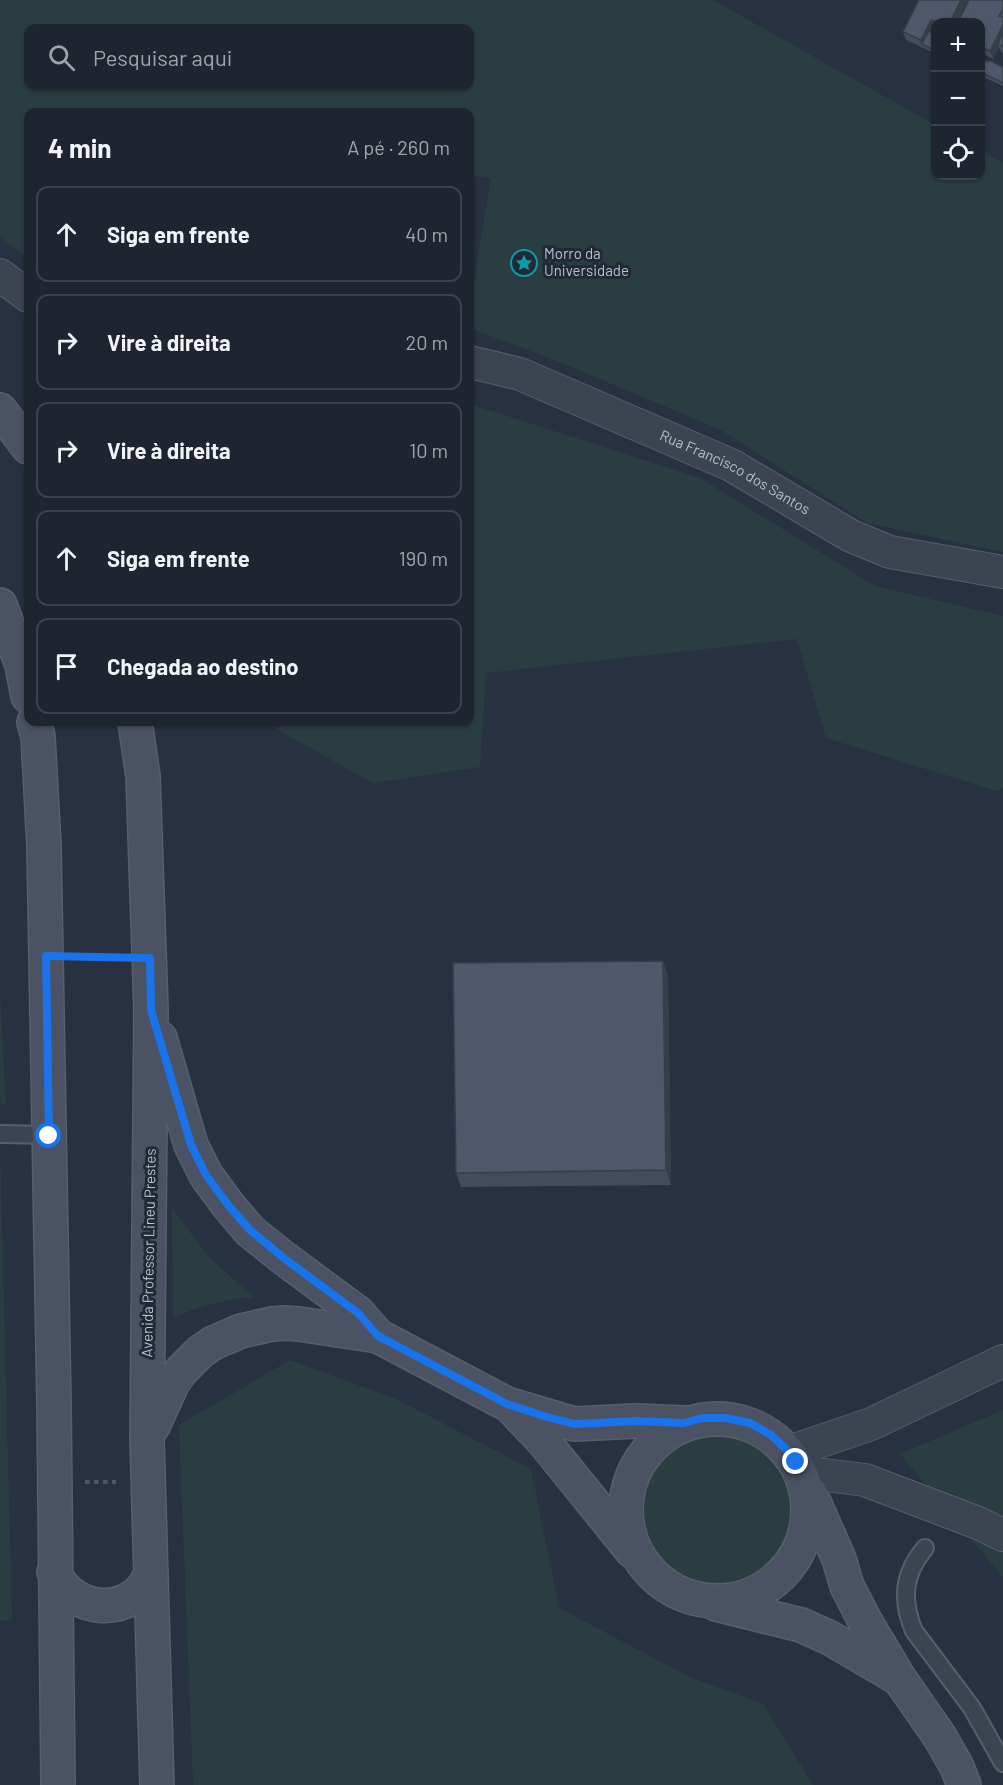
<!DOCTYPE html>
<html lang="pt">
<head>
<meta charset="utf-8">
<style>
	:root { --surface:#1e2531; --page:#2b313d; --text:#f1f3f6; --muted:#a1a5ab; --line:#3c424d }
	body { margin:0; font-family:Barlow,sans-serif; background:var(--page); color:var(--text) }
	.controls { position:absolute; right:18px; top:18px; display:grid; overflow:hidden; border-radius:12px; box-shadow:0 2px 4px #0004 }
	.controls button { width:54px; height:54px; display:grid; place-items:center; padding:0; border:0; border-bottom:2px solid var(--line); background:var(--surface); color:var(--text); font:30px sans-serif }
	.stop { position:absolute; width:18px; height:18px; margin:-14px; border:4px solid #1a73e8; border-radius:50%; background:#fff }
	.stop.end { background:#1a73e8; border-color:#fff; box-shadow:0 2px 6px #0008 }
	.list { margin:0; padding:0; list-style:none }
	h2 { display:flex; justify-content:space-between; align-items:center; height:78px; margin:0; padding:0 24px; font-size:26px }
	h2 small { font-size:20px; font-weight:400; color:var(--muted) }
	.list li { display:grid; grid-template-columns:39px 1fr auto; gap:18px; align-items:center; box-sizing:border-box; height:96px; margin:0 12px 12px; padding:0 12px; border:2px solid var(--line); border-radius:12px }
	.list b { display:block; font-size:22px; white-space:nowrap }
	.list em { font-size:20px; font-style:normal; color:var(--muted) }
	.icon { flex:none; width:33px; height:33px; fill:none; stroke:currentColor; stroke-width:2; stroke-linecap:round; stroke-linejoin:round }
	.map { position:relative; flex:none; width:1003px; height:1785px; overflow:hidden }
	.search { position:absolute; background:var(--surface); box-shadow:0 2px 4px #0004; left:24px; top:24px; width:450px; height:66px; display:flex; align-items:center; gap:15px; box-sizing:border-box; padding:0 21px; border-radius:12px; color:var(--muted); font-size:22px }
	.panel { position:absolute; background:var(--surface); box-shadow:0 2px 4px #0004; left:24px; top:108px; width:450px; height:618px; border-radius:12px }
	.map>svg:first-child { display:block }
	.green { fill:#2a3e42; fill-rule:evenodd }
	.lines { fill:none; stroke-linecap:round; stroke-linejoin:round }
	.lane-casing { stroke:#575f6b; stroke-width:20 }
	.street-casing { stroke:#575f6b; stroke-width:34 }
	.secondary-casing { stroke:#575f6b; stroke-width:36 }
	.path { stroke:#485b5f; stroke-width:4; stroke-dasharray:4.5 4.5; stroke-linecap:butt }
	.lane { stroke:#3c4451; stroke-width:16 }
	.street { stroke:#3c4451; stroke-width:32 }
	.secondary { stroke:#4a5263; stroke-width:33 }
	.wall { fill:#434c5b }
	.shaded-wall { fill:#373e4a }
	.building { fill:#4e586a; stroke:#373e4a; stroke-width:1.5 }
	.route { stroke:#1a73e8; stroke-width:8 }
	.labels { text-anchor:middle; stroke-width:6; stroke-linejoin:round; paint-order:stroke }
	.poi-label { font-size:15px; fill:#b9bfcb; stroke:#212836; text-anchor:start }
	.street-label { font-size:15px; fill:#b9bfcb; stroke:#212836 }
</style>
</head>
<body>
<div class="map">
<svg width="1003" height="1785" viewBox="0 0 1003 1785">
	<rect width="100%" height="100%" fill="#283141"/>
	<!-- green -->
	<path class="green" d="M0 0H713L935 125 936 176H980L981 151 1003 163V552L867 523 721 430 562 363 470 328V305L491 178 470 175V112H28V258L0 237ZM28 28H470V86H28Z
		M470 404 700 478 875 586 1003 616V788L997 791 826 738 797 639 486 673 480 767 373 783 264 722H470Z
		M0 995 6 1104H0Z
		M0 1147 12 1620 0 1621Z
		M172 1208 208 1256 253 1297C224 1300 199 1306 173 1318Z
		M290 1360 396 1399 531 1469 559 1608 690 1677 763 1704 813 1785H193L179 1425Z
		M1003 1410V1577L900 1454Z
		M635 1508a79 79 0 1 1 158 0a79 79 0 1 1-158 0Z"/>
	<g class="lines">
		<defs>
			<path id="lane" d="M0 1134 49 1135
				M925 1548C903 1574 901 1600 914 1631L972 1708 1003 1763"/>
			<g id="street">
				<path d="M0 275 28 296"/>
				<path id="s1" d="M470 362 520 374 731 465 851 536 890 552 1003 572"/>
				<path d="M789 1452 871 1424 1003 1361"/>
				<path d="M801 1472 865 1480 978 1523 1003 1535"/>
			</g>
			<path id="secondary" d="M0 410 28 447
				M0 605 22 665 28 696
				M34 722 38 737 44 846 54 1404 58 1785
				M135 722 143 776 151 1010 147 1439 157 1785
				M160 1038 191 1145 206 1175 228 1205 250 1231 285 1259 358 1313 378 1336
				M511 1407 545 1443 632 1551
				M626 1510a91 91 0 1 1 182 0a91 91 0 1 1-182 0Z
				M153 1426 173 1382 182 1370 200 1352 213 1343 241 1331 272 1324 285 1323 299 1324 378 1336 507 1404 574 1424 636 1421 684 1423
				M810 1493 839 1559 847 1586 865 1621 899 1678 940 1737 957 1767 964 1785
				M54 1572C73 1615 134 1618 151 1573
				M716 1604 801 1625 830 1638 898 1678"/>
		</defs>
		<!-- lane casing -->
		<use href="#lane" class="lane-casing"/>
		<!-- street casing -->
		<use href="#street" class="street-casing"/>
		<!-- secondary casing -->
		<use href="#secondary" class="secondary-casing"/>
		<!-- path -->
		<path class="path" d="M77 956 118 957
			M85 1482H116"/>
		<!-- lane -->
		<use href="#lane" class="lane"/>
		<!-- street -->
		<use href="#street" class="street"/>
		<!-- secondary -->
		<use href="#secondary" class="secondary"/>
	</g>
	<!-- wall -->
	<path class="wall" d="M919 0 936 22V29L934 28 931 33 936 34V54L906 40 903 32Z
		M1003 0V53L1001 52 999 47 993 59 981 53V22Z
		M981 58 1003 67V86L981 76Z
		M663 961 668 976 671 1185 461 1187 456 1173Z"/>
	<!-- shaded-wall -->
	<path class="shaded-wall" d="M961 0H968L957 22H950Z
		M931 20 934 28 925 46 922 44 921 40Z
		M1003 25V39L998 44 999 47 993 59 990 51Z
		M470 198 473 206 470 224Z
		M663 961 668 976 671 1185 666 1170Z"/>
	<!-- building -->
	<path class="building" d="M919 0H961L950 22H936L931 20 921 40 903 32Z
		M969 0H1003V9L999 16 1003 17V25L990 51 981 47V22H958Z
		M929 31 936 34V51L922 44Z
		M1003 33V47L998 44Z
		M981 58 988 62 989 60 1003 67V83L981 72Z
		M663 961 666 1170 456 1173 453 963Z"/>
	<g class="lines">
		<!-- route -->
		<path class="route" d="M49 1136 46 956 150 958 151 1010 191 1145 206 1175 228 1205 250 1230 285 1259 358 1313 378 1336 507 1404 547 1417 574 1424 636 1421 684 1423 702 1418H726L750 1423 771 1435 789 1452 796 1462"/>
	</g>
	<!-- icons -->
	<defs>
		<symbol id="sight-ring" viewBox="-11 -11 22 22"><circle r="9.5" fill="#212836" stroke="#0f9aa8" stroke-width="1.5"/><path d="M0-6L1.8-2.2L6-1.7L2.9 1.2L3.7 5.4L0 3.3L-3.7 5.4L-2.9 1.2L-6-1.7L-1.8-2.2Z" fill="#0f9aa8"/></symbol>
	</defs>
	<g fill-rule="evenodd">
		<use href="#sight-ring" x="509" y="248" width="30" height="30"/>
	</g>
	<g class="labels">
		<!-- poi labels -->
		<g class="poi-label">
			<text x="544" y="259">Morro da<tspan x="544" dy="17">Universidade</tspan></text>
		</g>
		<!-- street labels -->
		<g class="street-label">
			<text dy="5" stroke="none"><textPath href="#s1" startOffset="288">Rua Francisco dos Santos</textPath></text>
			<text transform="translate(149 1253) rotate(-89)" y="5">Avenida Professor Lineu Prestes</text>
		</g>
	</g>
</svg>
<div class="controls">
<button>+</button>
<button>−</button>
<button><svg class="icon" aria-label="locate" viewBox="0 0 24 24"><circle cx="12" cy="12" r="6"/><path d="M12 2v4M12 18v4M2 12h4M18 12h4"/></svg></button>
</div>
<div class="stop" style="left:49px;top:1136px"></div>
<div class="stop end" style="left:796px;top:1462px"></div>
<div class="search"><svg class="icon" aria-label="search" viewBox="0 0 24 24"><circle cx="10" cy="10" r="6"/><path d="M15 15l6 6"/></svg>Pesquisar aqui</div>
<section class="panel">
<h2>4 min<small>A pé · 260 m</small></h2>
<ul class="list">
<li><svg class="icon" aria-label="ahead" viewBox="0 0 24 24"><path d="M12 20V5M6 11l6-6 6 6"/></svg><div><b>Siga em frente</b></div><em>40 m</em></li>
<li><svg class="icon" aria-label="right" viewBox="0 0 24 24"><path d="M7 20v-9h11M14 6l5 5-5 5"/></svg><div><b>Vire à direita</b></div><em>20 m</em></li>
<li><svg class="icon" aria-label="right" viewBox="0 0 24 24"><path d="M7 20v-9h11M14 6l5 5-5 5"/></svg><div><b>Vire à direita</b></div><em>10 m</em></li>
<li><svg class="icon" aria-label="ahead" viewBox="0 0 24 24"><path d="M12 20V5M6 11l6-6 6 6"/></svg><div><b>Siga em frente</b></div><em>190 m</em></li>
<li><svg class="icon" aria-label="arrive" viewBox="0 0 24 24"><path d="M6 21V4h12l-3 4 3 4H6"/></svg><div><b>Chegada ao destino</b></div></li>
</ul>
</section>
</div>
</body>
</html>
